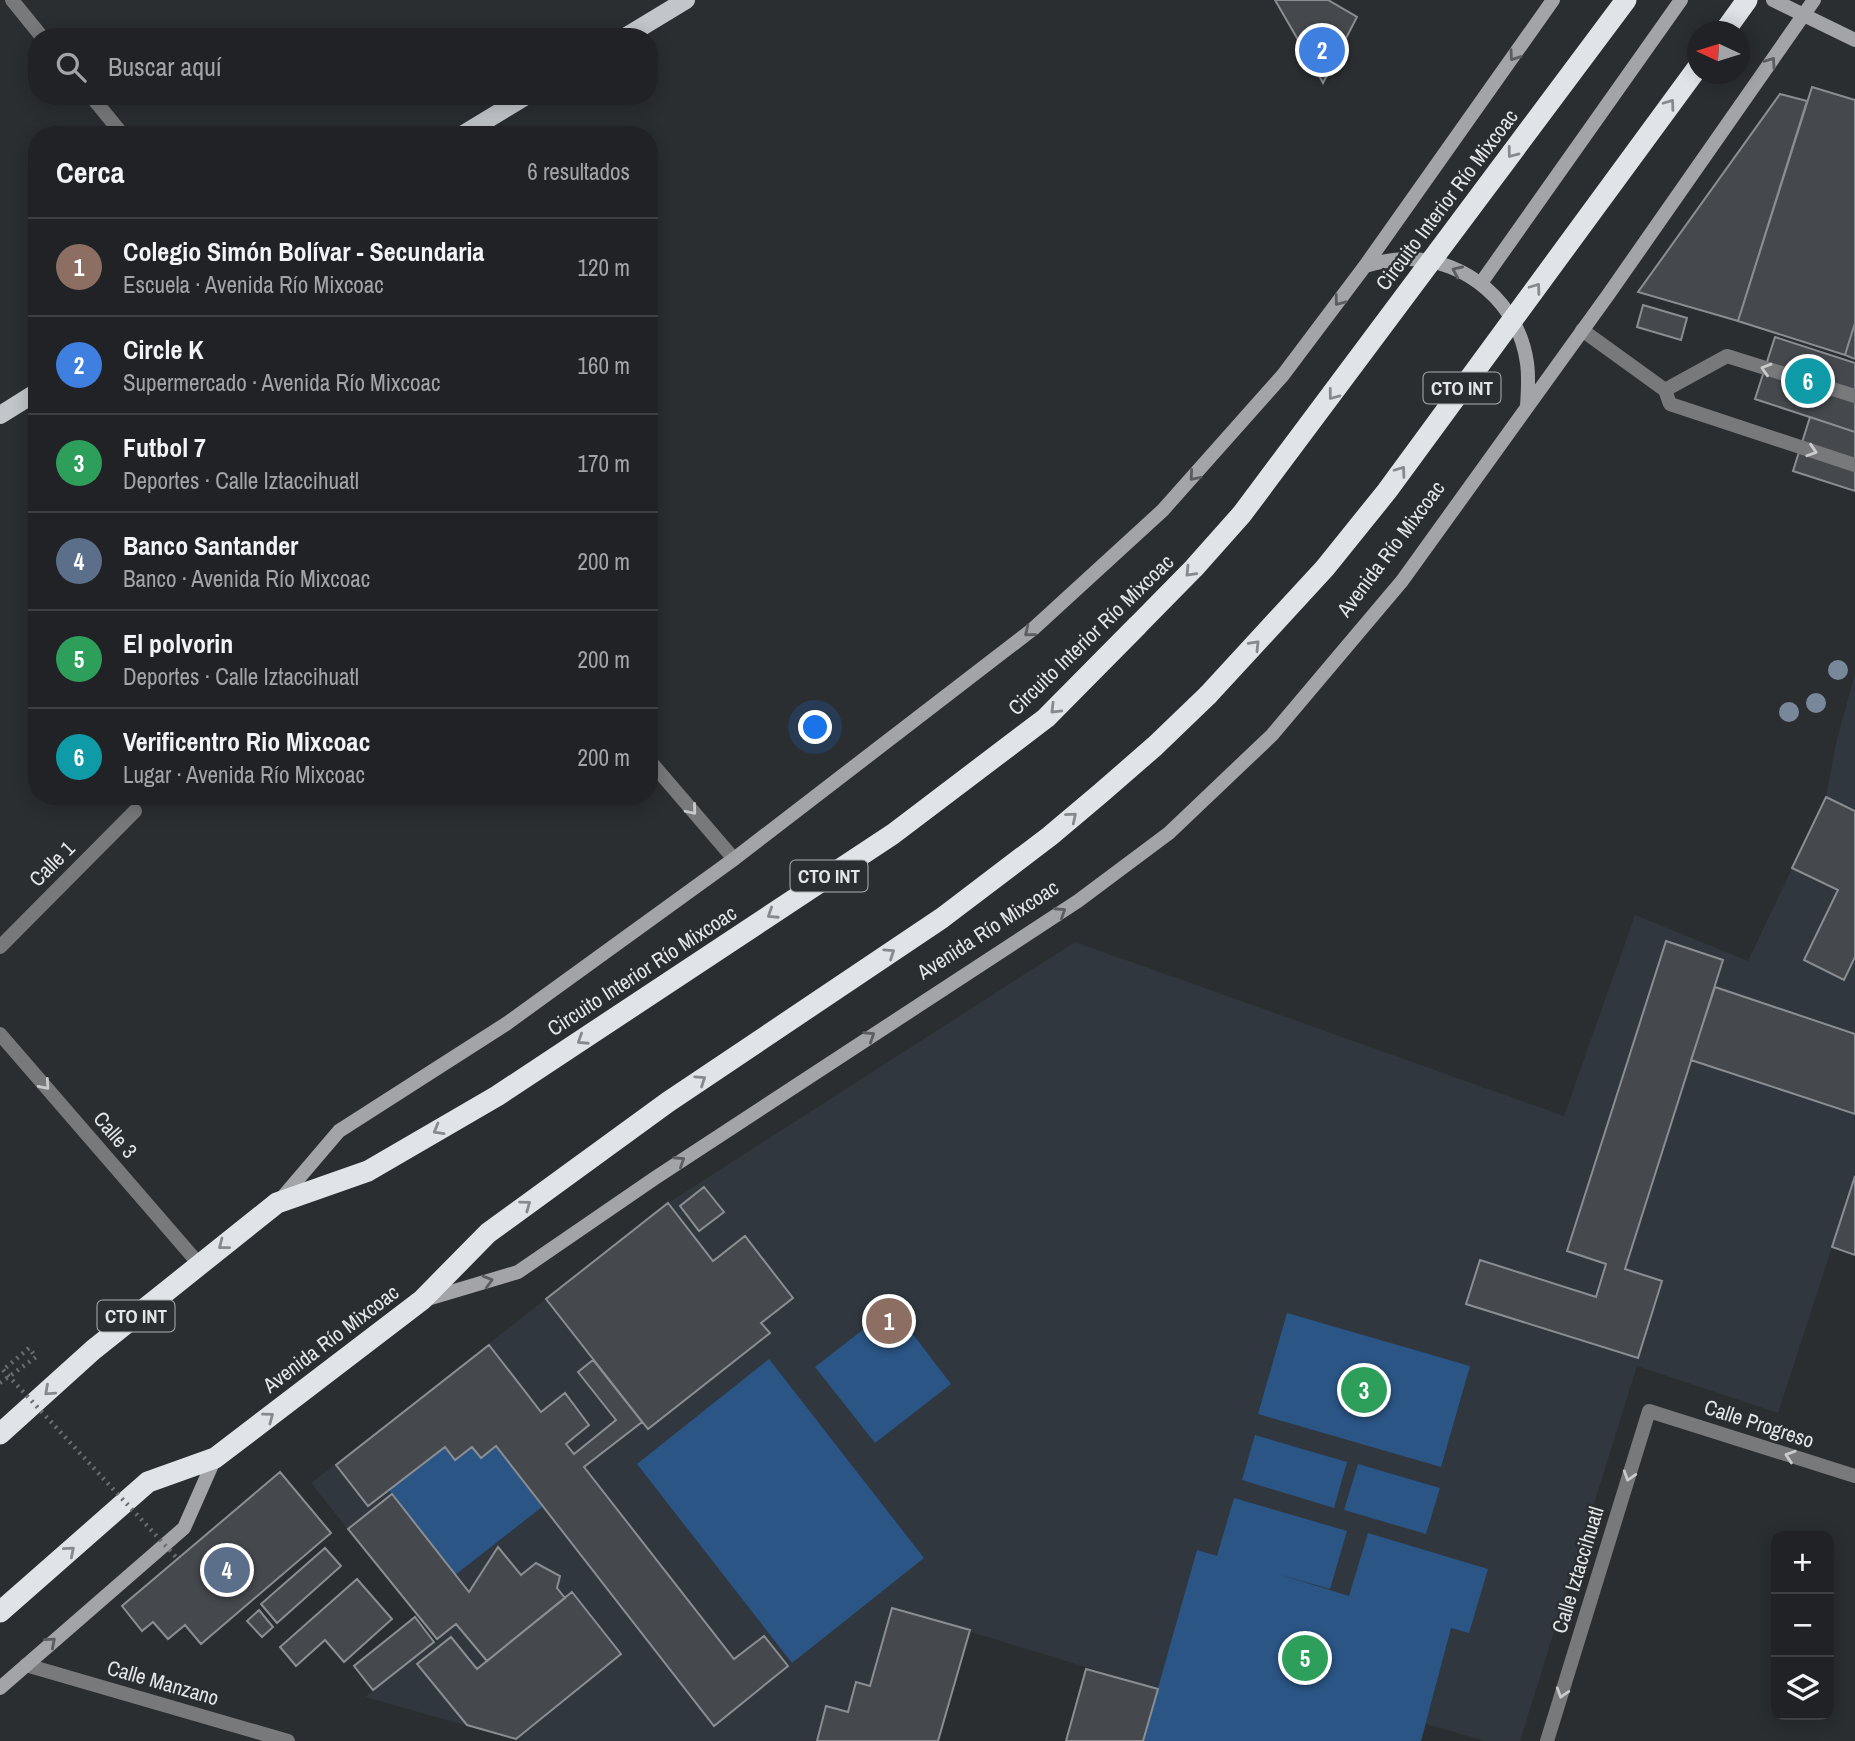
<!DOCTYPE html>
<html lang="es">
<head>
<meta charset="utf-8">
<style>
	:root { --surface:#202225; --page:#282a2d; --text:#f1f3f6; --muted:#a2a4a7; --line:#3d3f42; --accent:#c8bb3b }
	body { margin:0; font-family:"Archivo Narrow",sans-serif; background:var(--page); color:var(--text) }
	.controls { position:absolute; right:21px; bottom:21px; display:grid; overflow:hidden; border-radius:14px; box-shadow:0 4px 18px #0003 }
	.controls button { width:63px; height:63px; display:grid; place-items:center; padding:0; border:0; border-bottom:2px solid var(--line); background:var(--surface); color:var(--text); font:35px sans-serif }
	.compass { position:absolute; left:1687px; top:21px; width:63px; height:63px; border-radius:50%; background:var(--surface); box-shadow:0 4px 18px #0003; rotate:274deg }
	.you { position:absolute; left:816px; top:728px; width:24px; height:24px; margin:-18px; border:5px solid #fff; border-radius:50%; background:#1a73e8; box-shadow:0 0 0 10px #1a73e833 }
	.badge { display:grid; place-items:center; width:46px; height:46px; border-radius:50%; background:var(--accent); color:#fff; font-size:23px; font-weight:700 }
	.pin { position:absolute; translate:-50% -50%; border:4px solid #fff; box-shadow:0 2px 7px #0006 }
	.list { margin:0; padding:0; list-style:none }
	h2 { display:flex; justify-content:space-between; align-items:center; height:91px; margin:0; padding:0 28px; font-size:30px }
	h2 small { font-size:23px; font-weight:400; color:var(--muted) }
	.list li { display:grid; grid-template-columns:46px 1fr auto; gap:21px; align-items:center; box-sizing:border-box; height:98px; padding:0 28px; border-top:2px solid var(--line) }
	.list b { display:block; font-size:26px; white-space:nowrap }
	.list p { margin:0; font-size:23px; white-space:nowrap; color:var(--muted) }
	.list em { font-size:23px; font-style:normal; color:var(--muted) }
	.icon { flex:none; width:38px; height:38px; fill:none; stroke:currentColor; stroke-width:2; stroke-linecap:round; stroke-linejoin:round }
	.map { position:relative; flex:none; width:1855px; height:1741px; overflow:hidden }
	.search { position:absolute; background:var(--surface); box-shadow:0 4px 18px #0003; left:28px; top:28px; width:630px; height:77px; display:flex; align-items:center; gap:18px; box-sizing:border-box; padding:0 24px; border-radius:28px; color:var(--muted); font-size:26px }
	.panel { position:absolute; background:var(--surface); box-shadow:0 4px 18px #0003; left:28px; top:126px; width:630px; height:679px; border-radius:28px }
	.map>svg:first-child { display:block }
	.built { fill:#30373f }
	.green { fill:#2b5585 }
	.building { fill:#45484c; stroke:#8a8e92; stroke-width:2 }
	.lines { fill:none; stroke-linecap:round; stroke-linejoin:round }
	.path { stroke:#6b6e70; stroke-width:4.5; stroke-dasharray:2 5; stroke-linecap:butt }
	.lane { stroke:#78797b; stroke-width:14 }
	.street { stroke:#78797b; stroke-width:14 }
	.secondary { stroke:#a2a4a7; stroke-width:14 }
	.primary { stroke:#c2c6ca; stroke-width:18 }
	.highway { stroke:#e0e4e9; stroke-width:21 }
	.path-bridge { stroke:#6b6e70; stroke-width:4.5; stroke-dasharray:2 5; stroke-linecap:butt }
	.highway-bridge { stroke:#e0e4e9; stroke-width:21 }
	.tree { fill:#78879a }
	.oneway { stroke:#5b5d60 }
	.oneway2 { stroke:#86898d }
	.oneway3 { stroke:#c8cacc }
	.labels { text-anchor:middle; stroke-width:5; stroke-linejoin:round; paint-order:stroke }
	.shield { fill:#2b2e31; stroke:#acaeb0; stroke-width:2 }
	.shield-label { font-size:19px; font-weight:bold; fill:#e3e5e7 }
	.street-label { font-size:21px; fill:#e3e5e7; stroke:#2b2e31 }
</style>
</head>
<body>
<div class="map">
<svg width="1855" height="1741" viewBox="0 0 1855 1741">
	<rect width="100%" height="100%" fill="#2b2e31"/>
	<!-- built -->
	<path class="built" d="M1855 674V1255L1832 1247 1778 1413 1637 1366 1520 1741H1485L1426 1724 1421 1741H1143L1158 1689 892 1608 870 1686 856 1682 848 1712 826 1706 817 1741H522L365 1697 437 1641 311 1483 668 1203 1075 942 1564 1116 1635 915 1748 961 1826 797 1836 743Z"/>
	<!-- green -->
	<path class="green" d="M892 1307 951 1384 875 1443 815 1367Z
		M1287 1313 1470 1366 1441 1467 1258 1414Z
		M769 1359 924 1558 792 1663 637 1464Z
		M1255 1435 1347 1462 1334 1508 1242 1480Z
		M496 1446 542 1507 455 1575 389 1490 445 1447 455 1460 472 1447 481 1458Z
		M1358 1464 1440 1488 1426 1534 1344 1510Z
		M1234 1498 1347 1531 1330 1589 1278 1574 1349 1596 1368 1533 1488 1569 1469 1633 1451 1628 1421 1741H1143L1197 1550 1217 1556Z"/>
	<!-- building -->
	<path class="building" d="M1275 0H1328L1357 17 1323 83Z
		M1812 87 1855 100V323L1845 355 1738 321Z
		M1780 94 1807 101 1738 321 1638 292Z
		M1643 305 1687 318 1681 340 1637 327Z
		M1855 323V359L1845 355Z
		M1775 337 1855 363V432L1755 399Z
		M1810 417 1855 432V491L1793 471Z
		M1826 797 1855 811V957L1844 980 1804 960 1838 890 1792 868Z
		M1666 941 1723 960 1625 1269 1662 1281 1638 1358 1466 1304 1480 1260 1596 1297 1606 1264 1567 1251Z
		M1715 987 1855 1034V1114L1691 1060Z
		M1855 1176V1255L1832 1247Z
		M704 1187 724 1212 699 1231 680 1206Z
		M668 1203 713 1261 745 1236 793 1298 761 1323 770 1333 648 1429 546 1299Z
		M489 1345 541 1412 565 1393 589 1425 566 1444 574 1454 616 1420 578 1372 593 1360 642 1422 584 1467 734 1659 764 1636 788 1666 714 1726 496 1446 481 1458 472 1447 455 1460 445 1447 368 1506 336 1465Z
		M280 1472 331 1533 201 1644 185 1625 168 1639 153 1622 142 1631 122 1606Z
		M392 1494 469 1592 498 1547 521 1575 536 1563 560 1576 557 1588 565 1598 487 1661 456 1624 437 1639 348 1529Z
		M325 1548 341 1566 277 1623 261 1604Z
		M357 1579 392 1619 344 1662 325 1640 296 1666 280 1647Z
		M572 1592 621 1654 516 1739 467 1725 417 1664 451 1637 477 1669Z
		M892 1608 970 1630 938 1741H817L826 1706 848 1712 856 1682 870 1686Z
		M259 1610 273 1627 262 1637 247 1621Z
		M415 1617 434 1642 373 1690 354 1666Z
		M1086 1669 1158 1689 1143 1741H1066Z"/>
	<g class="lines">
		<!-- path -->
		<path class="path" d="M0 1383 36 1357 29 1348 3 1370"/>
		<!-- lane -->
		<path class="lane" d="M1582 330 1665 390
			M1855 396 1727 356 1665 390 1670 404 1855 465"/>
		<!-- street -->
		<path class="street" d="M12 0 42 37
			M91 96 123 135
			M649 760 734 859
			M0 947 135 811
			M0 1034 199 1264
			M26 1665 288 1741
			M1547 1741 1649 1411 1855 1476"/>
		<!-- secondary -->
		<path class="secondary" d="M1773 0 1855 40
			M1365 266C1379 262 1393 259 1408 259 1467 259 1519 304 1527 363 1529 377 1528 392 1527 406
			M1481 283 1681 0
			M281 1199 339 1131 506 1024 734 859 1033 629 1163 510 1283 375 1365 266 1553 0
			M424 1300 518 1272 655 1178 1078 901 1169 833 1272 735 1402 581 1608 295 1814 0
			M0 1688 184 1528 215 1458"/>
		<!-- primary -->
		<path class="primary" d="M625 37 686 0
			M462 135 526 96
			M0 415 37 392"/>
		<!-- highway -->
		<path class="highway" d="M1724 32 1747 0
			M0 1434 93 1350 277 1203 368 1171 497 1096 893 834 1046 718 1137 626
			M0 1612 148 1482 215 1458 422 1300 488 1233 668 1102 942 918 1050 836 1101 793 1155 746 1208 695"/>
		<!-- path-bridge -->
		<path class="path-bridge" d="M3 1370 176 1557"/>
		<!-- highway-bridge -->
		<path class="highway-bridge" d="M1137 626 1194 568 1242 514 1626 0
			M1208 695 1325 568 1387 491 1698 67"/>
	</g>
	<!-- trees -->
	<g class="tree">
		<circle cx="1838" cy="670" r="10"/>
		<circle cx="1816" cy="703" r="10"/>
		<circle cx="1789" cy="712" r="10"/>
	</g>
	<!-- one-way arrows -->
	<defs><path id="oneway-chevron" d="M-2-3.5L2.5 0L-2 3.5" fill="none" stroke-width="1.6" stroke-linecap="round" stroke-linejoin="round" transform="scale(1.75)"/></defs>
	<g class="oneway">
		<use href="#oneway-chevron" transform="translate(1514 56) rotate(125)"/>
		<use href="#oneway-chevron" transform="translate(1771 62) rotate(-55)"/>
		<use href="#oneway-chevron" transform="translate(1457 271) rotate(-156)"/>
		<use href="#oneway-chevron" transform="translate(1339 301) rotate(127)"/>
		<use href="#oneway-chevron" transform="translate(1194 476) rotate(131)"/>
		<use href="#oneway-chevron" transform="translate(1029 632) rotate(141)"/>
		<use href="#oneway-chevron" transform="translate(1061 912) rotate(-33)"/>
		<use href="#oneway-chevron" transform="translate(870 1036) rotate(-33)"/>
		<use href="#oneway-chevron" transform="translate(680 1161) rotate(-33)"/>
		<use href="#oneway-chevron" transform="translate(488 1281) rotate(-16)"/>
		<use href="#oneway-chevron" transform="translate(51 1642) rotate(-41)"/>
	</g>
	<g class="oneway2">
		<use href="#oneway-chevron" transform="translate(1670 104) rotate(-54)"/>
		<use href="#oneway-chevron" transform="translate(1512 153) rotate(127)"/>
		<use href="#oneway-chevron" transform="translate(1536 288) rotate(-54)"/>
		<use href="#oneway-chevron" transform="translate(1333 395) rotate(127)"/>
		<use href="#oneway-chevron" transform="translate(1401 471) rotate(-54)"/>
		<use href="#oneway-chevron" transform="translate(1190 572) rotate(134)"/>
		<use href="#oneway-chevron" transform="translate(1255 645) rotate(-46)"/>
		<use href="#oneway-chevron" transform="translate(1055 709) rotate(135)"/>
		<use href="#oneway-chevron" transform="translate(1072 817) rotate(-40)"/>
		<use href="#oneway-chevron" transform="translate(772 914) rotate(147)"/>
		<use href="#oneway-chevron" transform="translate(890 953) rotate(-34)"/>
		<use href="#oneway-chevron" transform="translate(582 1040) rotate(147)"/>
		<use href="#oneway-chevron" transform="translate(701 1080) rotate(-34)"/>
		<use href="#oneway-chevron" transform="translate(438 1130) rotate(150)"/>
		<use href="#oneway-chevron" transform="translate(526 1205) rotate(-36)"/>
		<use href="#oneway-chevron" transform="translate(223 1245) rotate(142)"/>
		<use href="#oneway-chevron" transform="translate(49 1391) rotate(138)"/>
		<use href="#oneway-chevron" transform="translate(269 1417) rotate(-37)"/>
		<use href="#oneway-chevron" transform="translate(70 1551) rotate(-41)"/>
	</g>
	<g class="oneway3">
		<use href="#oneway-chevron" transform="translate(1766 369) rotate(-163)"/>
		<use href="#oneway-chevron" transform="translate(1812 451) rotate(18)"/>
		<use href="#oneway-chevron" transform="translate(692 810) rotate(50)"/>
		<use href="#oneway-chevron" transform="translate(45 1085) rotate(49)"/>
		<use href="#oneway-chevron" transform="translate(1790 1456) rotate(-162)"/>
		<use href="#oneway-chevron" transform="translate(1629 1476) rotate(107)"/>
		<use href="#oneway-chevron" transform="translate(1562 1693) rotate(107)"/>
	</g>
	<g class="labels">
		<!-- shield labels -->
		<g class="shield">
			<rect x="1423.5" y="372.5" width="77" height="31" rx="5"/>
			<rect x="790.5" y="860.5" width="77" height="31" rx="5"/>
			<rect x="97.5" y="1300.5" width="77" height="31" rx="5"/>
		</g>
		<g class="shield-label">
			<text x="1462" y="395">CTO INT</text>
			<text x="829" y="883">CTO INT</text>
			<text x="136" y="1323">CTO INT</text>
		</g>
		<!-- street labels -->
		<g class="street-label">
			<text transform="translate(1447 200) rotate(-53)" y="7">Circuito Interior Río Mixcoac</text>
			<text transform="translate(1391 549) rotate(-53)" y="7">Avenida Río Mixcoac</text>
			<text transform="translate(1091 635) rotate(-44)" y="7">Circuito Interior Río Mixcoac</text>
			<text transform="translate(52 864) rotate(-45)" y="7">Calle 1</text>
			<text transform="translate(988 930) rotate(-33)" y="7">Avenida Río Mixcoac</text>
			<text transform="translate(642 971) rotate(-33)" y="7">Circuito Interior Río Mixcoac</text>
			<text transform="translate(115 1135) rotate(49)" y="7">Calle 3</text>
			<text transform="translate(331 1339) rotate(-37)" y="7">Avenida Río Mixcoac</text>
			<text transform="translate(1759 1424) rotate(18)" y="7">Calle Progreso</text>
			<text transform="translate(1578 1570) rotate(-73)" y="7">Calle Iztaccihuatl</text>
			<text transform="translate(163 1683) rotate(16)" y="7">Calle Manzano</text>
		</g>
	</g>
</svg>
<div class="controls">
<button>+</button>
<button>−</button>
<button><svg class="icon" aria-label="layers" viewBox="0 0 24 24"><path d="M12 4l9 5-9 5-9-5zM3 14l9 5 9-5"/></svg></button>
</div>
<svg class="compass" viewBox="-18 -18 36 36"><path d="M0-13l5 13h-10z" fill="#e53935"/><path d="M0 13l5-13h-10z" fill="#a2a4a7"/></svg>
<div class="you"></div>
<div class="pin badge" style="left:889px;top:1321px;background:#8d6e63">1</div>
<div class="pin badge" style="left:1322px;top:50px;background:#3f7fe0">2</div>
<div class="pin badge" style="left:1364px;top:1390px;background:#2e9e5b">3</div>
<div class="pin badge" style="left:227px;top:1570px;background:#5c6f8a">4</div>
<div class="pin badge" style="left:1305px;top:1658px;background:#2e9e5b">5</div>
<div class="pin badge" style="left:1808px;top:381px;background:#0f9aa8">6</div>
<div class="search"><svg class="icon" aria-label="search" viewBox="0 0 24 24"><circle cx="10" cy="10" r="6"/><path d="M15 15l6 6"/></svg>Buscar aquí</div>
<section class="panel">
<h2>Cerca<small>6 resultados</small></h2>
<ul class="list">
<li><span class="badge" style="background:#8d6e63">1</span><div><b>Colegio Simón Bolívar - Secundaria</b><p>Escuela · Avenida Río Mixcoac</p></div><em>120 m</em></li>
<li><span class="badge" style="background:#3f7fe0">2</span><div><b>Circle K</b><p>Supermercado · Avenida Río Mixcoac</p></div><em>160 m</em></li>
<li><span class="badge" style="background:#2e9e5b">3</span><div><b>Futbol 7</b><p>Deportes · Calle Iztaccihuatl</p></div><em>170 m</em></li>
<li><span class="badge" style="background:#5c6f8a">4</span><div><b>Banco Santander</b><p>Banco · Avenida Río Mixcoac</p></div><em>200 m</em></li>
<li><span class="badge" style="background:#2e9e5b">5</span><div><b>El polvorin</b><p>Deportes · Calle Iztaccihuatl</p></div><em>200 m</em></li>
<li><span class="badge" style="background:#0f9aa8">6</span><div><b>Verificentro Rio Mixcoac</b><p>Lugar · Avenida Río Mixcoac</p></div><em>200 m</em></li>
</ul>
</section>
</div>
</body>
</html>
